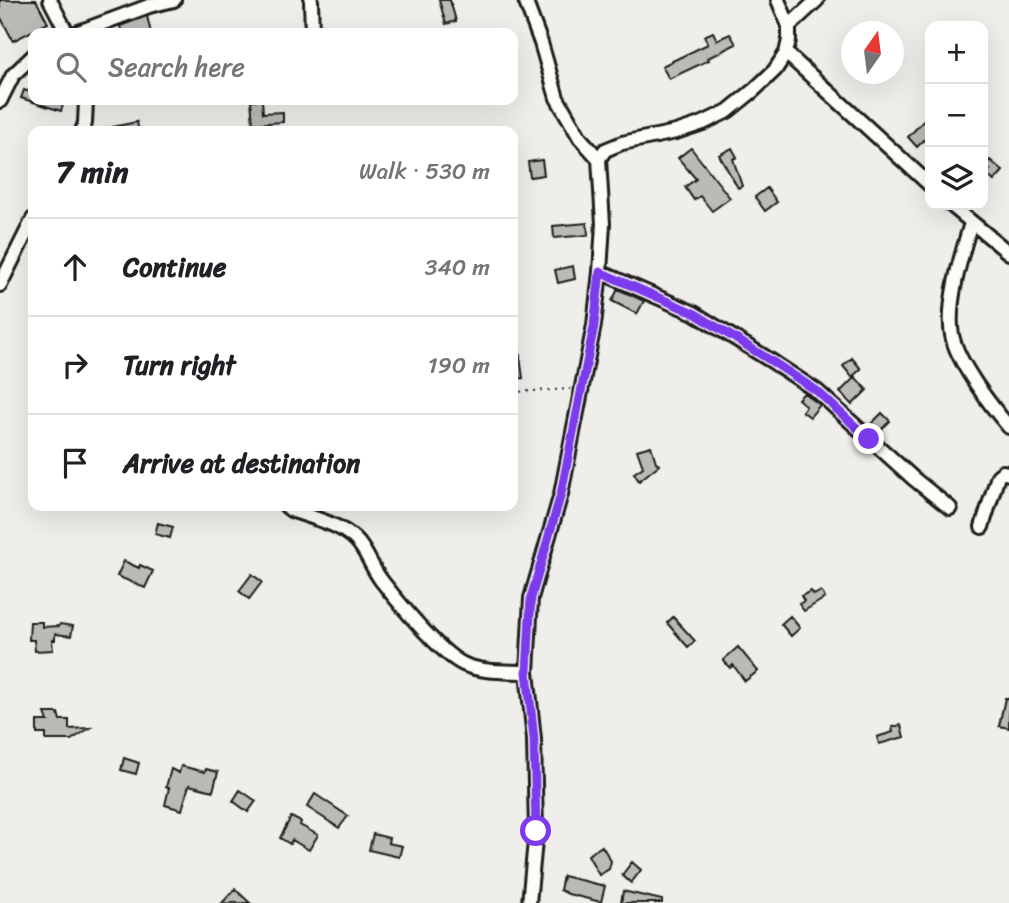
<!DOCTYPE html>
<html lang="en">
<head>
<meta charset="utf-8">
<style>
	:root { --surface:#fff; --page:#f2f2f2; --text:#202124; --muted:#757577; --line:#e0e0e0 }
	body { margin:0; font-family:Sriracha,sans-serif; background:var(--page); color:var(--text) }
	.controls { position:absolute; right:21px; top:21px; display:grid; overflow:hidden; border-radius:14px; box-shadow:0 7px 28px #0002 }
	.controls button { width:63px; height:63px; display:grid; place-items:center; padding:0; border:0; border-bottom:2px solid var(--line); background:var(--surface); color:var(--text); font:35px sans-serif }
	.compass { position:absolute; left:841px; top:21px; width:63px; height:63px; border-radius:50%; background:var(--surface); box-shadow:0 7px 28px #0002; rotate:14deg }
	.stop { position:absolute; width:21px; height:21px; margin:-16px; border:5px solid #7c3aed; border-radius:50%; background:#fff }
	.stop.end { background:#7c3aed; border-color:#fff; box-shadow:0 2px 7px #0008 }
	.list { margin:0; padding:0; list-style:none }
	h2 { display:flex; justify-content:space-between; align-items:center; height:91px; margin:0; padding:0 28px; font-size:30px }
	h2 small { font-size:23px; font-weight:400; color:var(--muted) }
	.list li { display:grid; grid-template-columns:46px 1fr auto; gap:21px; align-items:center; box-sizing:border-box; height:98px; padding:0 28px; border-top:2px solid var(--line) }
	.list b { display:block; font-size:26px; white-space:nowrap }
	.list em { font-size:23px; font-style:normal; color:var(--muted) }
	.icon { flex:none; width:38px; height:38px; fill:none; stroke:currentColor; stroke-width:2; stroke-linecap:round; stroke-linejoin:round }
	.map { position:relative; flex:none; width:1009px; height:903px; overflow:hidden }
	.search { position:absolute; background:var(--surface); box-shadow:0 7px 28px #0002; left:28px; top:28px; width:490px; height:77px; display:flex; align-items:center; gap:18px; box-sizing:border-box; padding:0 24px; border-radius:14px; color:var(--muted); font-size:26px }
	.panel { position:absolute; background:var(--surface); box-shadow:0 7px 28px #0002; left:28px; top:126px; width:490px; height:385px; border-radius:14px }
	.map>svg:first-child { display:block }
	.building { fill:#bbbab6; stroke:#1c1c1c; stroke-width:2 }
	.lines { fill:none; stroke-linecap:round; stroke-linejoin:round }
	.minor-casing { stroke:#1c1c1c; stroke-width:18 }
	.path { stroke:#1c1c1c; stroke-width:2; stroke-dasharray:2 5; stroke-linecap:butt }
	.minor { stroke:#fdfcf7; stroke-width:12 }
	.route { stroke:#7c3aed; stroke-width:9 }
</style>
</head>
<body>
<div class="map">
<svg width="1009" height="903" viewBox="0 0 1009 903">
	<rect width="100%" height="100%" fill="#f0eeea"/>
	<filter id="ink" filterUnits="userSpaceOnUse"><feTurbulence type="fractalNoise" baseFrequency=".0143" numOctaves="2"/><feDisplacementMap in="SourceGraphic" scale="14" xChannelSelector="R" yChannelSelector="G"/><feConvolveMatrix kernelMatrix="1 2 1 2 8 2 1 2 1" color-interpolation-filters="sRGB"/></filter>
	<g filter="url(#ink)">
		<!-- building -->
		<path class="building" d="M0 0H36L48 23 13 41 0 16Z
			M439 0H450L456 21 446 24Z
			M147 16 151 33H122L120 26Z
			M713 32 717 40 730 34 736 44 708 58 709 60 669 79 662 66 708 44 704 36Z
			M24 90 33 93V100H55L64 102 61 111 21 98Z
			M251 100H262L263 113 283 112V122L253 124Z
			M930 114V134L917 147 908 137Z
			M137 122 139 131H112V127Z
			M691 148 730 198 712 211 700 196 694 200 685 187 696 179 678 158Z
			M732 148 737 157 733 159 742 186 738 188 719 155Z
			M542 160 544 175 530 177 528 162Z
			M990 160 1003 171 994 181 986 174 990 170 984 166Z
			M767 188 777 202 765 211 755 197Z
			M587 223 588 235 554 238 553 226Z
			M573 266 575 279 558 283 555 270Z
			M618 289 644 301 637 314 612 301Z
			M518 342 523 378 513 379V343Z
			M852 358 861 369 852 377 843 366Z
			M855 377 867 390 852 405 840 392Z
			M804 393 820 405 810 417 802 411 806 406 798 399Z
			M882 413 890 421 877 434 869 426Z
			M651 446 656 462 659 465 639 481 634 473 643 467 637 450Z
			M158 523 173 527 170 538 155 534Z
			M124 561 139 568 140 565 153 571 145 588 117 576Z
			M252 574 262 582 249 599 239 591Z
			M811 591 814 595 821 591 825 598 804 611 799 604 804 601 801 596Z
			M790 616 800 628 791 636 781 624Z
			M673 617 695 641 688 647 667 623Z
			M30 622H42V627L59 626 60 624 73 626 71 636 55 634V640H52L53 650 35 651 34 640H29Z
			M738 647 758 671 745 681 733 665 730 668 723 660Z
			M1005 698H1009V728L999 726Z
			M45 713H58L60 720H69V729L90 728 71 740H46V734H37V721H48Z
			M901 725 904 737 879 744 877 737 893 732 892 727Z
			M124 758 139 763 136 774 121 770Z
			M181 766 205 772 206 769 218 772 213 791 189 785 182 810 165 805 169 788 166 787 171 769 179 773Z
			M240 790 256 801 248 812 233 801Z
			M315 794 348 816 339 828 307 807Z
			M291 817 301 822 300 825 318 835 309 850 292 840 290 844 280 838Z
			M373 834 389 838 388 843 402 846 399 857 369 850Z
			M602 846 611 861 609 869 599 875 588 855Z
			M632 862 641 870 631 883 622 875Z
			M563 876 605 886 601 902 568 894 560 890Z
			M235 889 250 903H222Z
			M623 891 662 900V903H621Z"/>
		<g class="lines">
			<defs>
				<path id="minor" d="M50 0 67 33
					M311 0 312 33
					M525 0 541 43 557 98 580 138 599 159
					M789 26 817 0
					M76 33 149 6 174 0
					M786 53 930 185
					M0 101 13 75 33 56
					M82 131 85 123 86 100
					M951 205 1009 253
					M971 223C962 253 946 304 952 335 957 362 991 406 1009 427
					M600 272 694 313 773 362 817 391 914 479 950 508
					M0 285 33 219
					M286 506 291 510C312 518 338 523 355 539 366 549 371 567 381 580 398 602 439 652 463 664 482 673 507 671 527 672
					M982 527 998 476 1003 472 1009 474
					M529 903 536 831 534 739 527 672 531 598 561 494 594 325 600 272 603 224 599 159 605 150 622 143 676 132 703 123 728 111 754 90 775 70 786 53 789 40V26L778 0"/>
			</defs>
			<!-- minor casing -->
			<use href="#minor" class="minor-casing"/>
			<!-- path -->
			<path class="path" d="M513 392 570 389"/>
			<!-- minor -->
			<use href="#minor" class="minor"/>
		</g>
	</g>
	<g class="lines" filter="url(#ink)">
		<!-- route -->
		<path class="route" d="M536 831 534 739 527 672 531 598 561 494 594 326 600 272 694 313 773 362 817 391 869 439"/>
	</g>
</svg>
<div class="controls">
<button>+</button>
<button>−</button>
<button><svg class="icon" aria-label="layers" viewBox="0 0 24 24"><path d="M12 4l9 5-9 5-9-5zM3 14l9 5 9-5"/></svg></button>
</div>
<svg class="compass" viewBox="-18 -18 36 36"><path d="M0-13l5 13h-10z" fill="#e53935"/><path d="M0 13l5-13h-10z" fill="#757577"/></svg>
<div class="stop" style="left:536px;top:831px"></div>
<div class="stop end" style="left:869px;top:439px"></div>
<div class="search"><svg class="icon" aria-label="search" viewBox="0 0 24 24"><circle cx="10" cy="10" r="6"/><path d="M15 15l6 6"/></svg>Search here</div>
<section class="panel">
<h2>7 min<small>Walk · 530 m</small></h2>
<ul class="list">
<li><svg class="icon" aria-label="ahead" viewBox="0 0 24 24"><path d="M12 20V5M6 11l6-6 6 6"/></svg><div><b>Continue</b></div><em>340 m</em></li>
<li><svg class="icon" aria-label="right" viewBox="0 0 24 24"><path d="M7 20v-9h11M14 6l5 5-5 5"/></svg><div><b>Turn right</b></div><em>190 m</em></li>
<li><svg class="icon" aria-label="arrive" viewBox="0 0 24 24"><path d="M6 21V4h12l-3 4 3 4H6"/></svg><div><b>Arrive at destination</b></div></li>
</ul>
</section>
</div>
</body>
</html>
